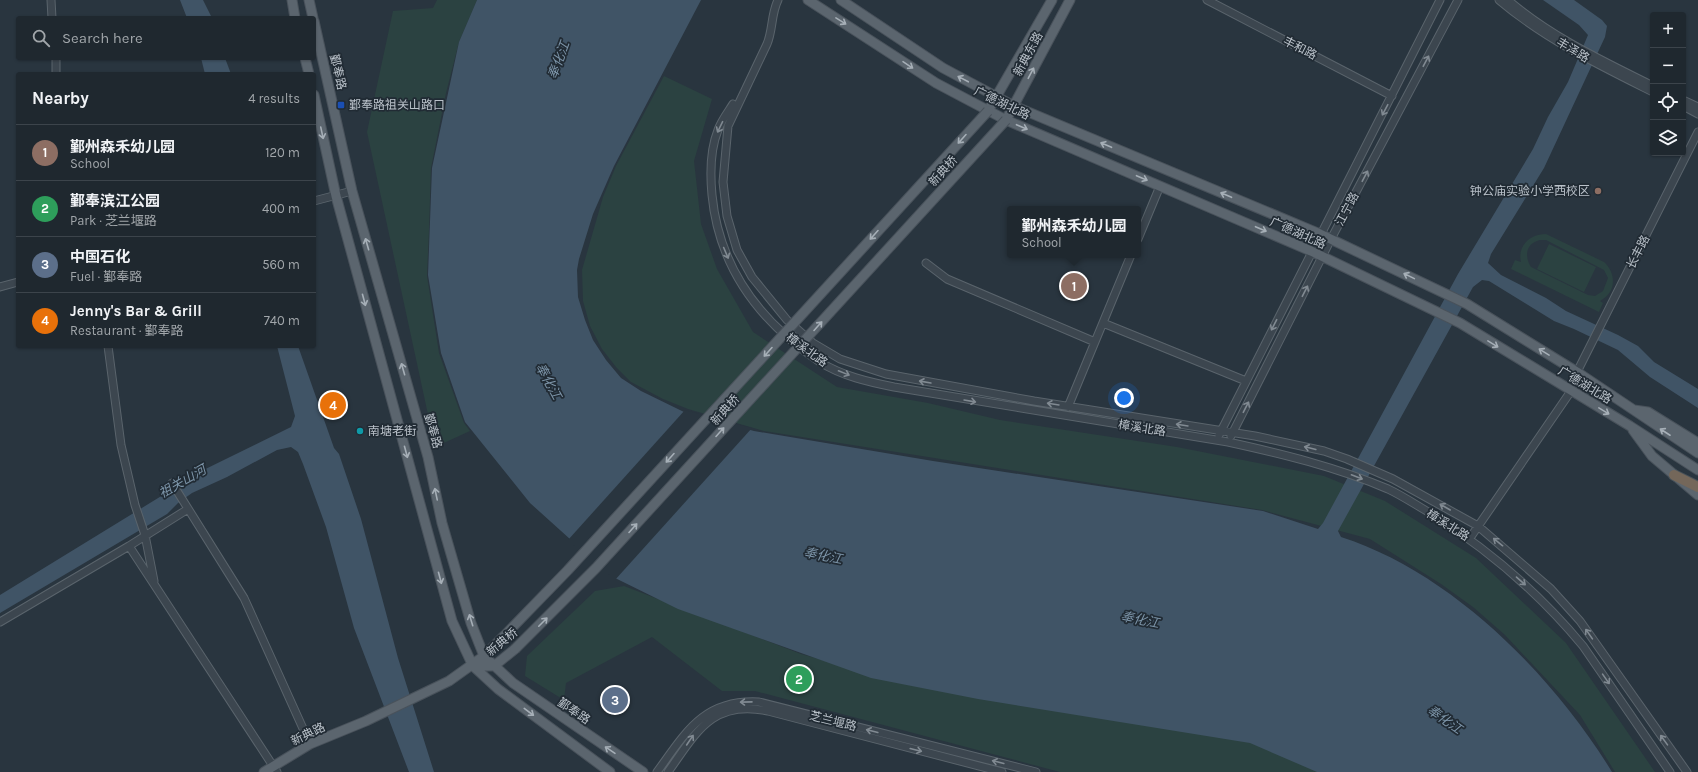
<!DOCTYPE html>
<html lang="en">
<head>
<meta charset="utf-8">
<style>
	:root { --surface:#1f282f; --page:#273037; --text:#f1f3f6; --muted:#a1a6aa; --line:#3c444b; --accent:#99c4ee }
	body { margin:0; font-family:Karla,"Noto Sans SC",sans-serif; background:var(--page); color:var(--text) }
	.controls { position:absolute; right:12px; top:12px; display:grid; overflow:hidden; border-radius:4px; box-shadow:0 1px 3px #0004 }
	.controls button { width:36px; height:36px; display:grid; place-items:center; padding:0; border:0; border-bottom:1px solid var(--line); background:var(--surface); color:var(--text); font:20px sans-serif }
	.you { position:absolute; left:1124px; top:398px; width:14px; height:14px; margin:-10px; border:3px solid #fff; border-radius:50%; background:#1a73e8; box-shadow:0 0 0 6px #1a73e833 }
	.badge { display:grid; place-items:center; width:26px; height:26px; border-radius:50%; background:var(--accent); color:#fff; font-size:13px; font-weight:700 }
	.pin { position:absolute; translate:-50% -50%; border:2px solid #fff; box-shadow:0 1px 4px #0006 }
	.popup { position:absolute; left:1007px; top:206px; width:134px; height:52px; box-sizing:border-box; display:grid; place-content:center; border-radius:4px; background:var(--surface); filter:drop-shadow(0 1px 3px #0005); font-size:13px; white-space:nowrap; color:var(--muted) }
	.popup b { font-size:15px; color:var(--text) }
	.popup::after { content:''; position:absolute; left:50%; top:100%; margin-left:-8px; border:8px solid transparent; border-top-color:var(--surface) }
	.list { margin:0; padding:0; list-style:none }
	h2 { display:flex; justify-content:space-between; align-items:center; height:52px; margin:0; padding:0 16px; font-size:17px }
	h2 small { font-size:13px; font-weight:400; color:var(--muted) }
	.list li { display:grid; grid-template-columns:26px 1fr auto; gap:12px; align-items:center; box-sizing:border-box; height:56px; padding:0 16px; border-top:1px solid var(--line) }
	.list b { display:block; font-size:15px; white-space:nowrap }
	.list p { margin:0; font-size:13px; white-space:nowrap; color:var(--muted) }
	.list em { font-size:13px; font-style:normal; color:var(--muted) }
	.icon { flex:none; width:22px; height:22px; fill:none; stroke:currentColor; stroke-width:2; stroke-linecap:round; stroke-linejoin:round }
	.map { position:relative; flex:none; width:1698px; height:772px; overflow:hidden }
	.search { position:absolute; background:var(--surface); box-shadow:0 1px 3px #0004; left:16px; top:16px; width:300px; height:44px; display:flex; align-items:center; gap:10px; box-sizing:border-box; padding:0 14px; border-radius:4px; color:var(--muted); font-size:15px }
	.panel { position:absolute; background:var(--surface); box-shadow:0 1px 3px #0004; left:16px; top:72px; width:300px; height:276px; border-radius:4px }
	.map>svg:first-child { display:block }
	.green { fill:#2b4241; fill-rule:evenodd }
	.water { fill:#405466 }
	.pier { fill:#29353f }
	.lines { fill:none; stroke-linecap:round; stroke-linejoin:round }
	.minor-casing { stroke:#5a646c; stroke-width:9 }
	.major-casing { stroke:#49525b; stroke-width:11 }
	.highway-casing { stroke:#475159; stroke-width:12 }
	.minor { stroke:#3c464f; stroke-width:7 }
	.major { stroke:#5b656e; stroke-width:9 }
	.highway { stroke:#74675a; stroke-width:10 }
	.major-bridge-casing { stroke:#49525b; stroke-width:11; stroke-linecap:butt }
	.major-bridge { stroke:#5b656e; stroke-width:9 }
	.oneway { stroke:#a6afb7 }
	.oneway2 { stroke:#818a92 }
	.transit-dot { fill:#1a4fb4; stroke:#212b34; stroke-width:1.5 }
	.education-dot { fill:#8d6e63; stroke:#212b34; stroke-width:1.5 }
	.culture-dot { fill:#0f9aa8; stroke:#212b34; stroke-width:1.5 }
	.labels { text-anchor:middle; stroke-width:3.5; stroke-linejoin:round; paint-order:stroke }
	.street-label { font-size:12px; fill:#b9c1c9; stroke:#212b34 }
	.poi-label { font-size:12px; fill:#b9c1c9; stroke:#212b34; text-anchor:start }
	.water-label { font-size:13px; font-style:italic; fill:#7d95a9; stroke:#212b34 }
</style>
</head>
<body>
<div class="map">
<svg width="1698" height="772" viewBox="0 0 1698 772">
	<rect width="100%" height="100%" fill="#29353f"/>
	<!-- green -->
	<path class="green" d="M437 0H477L459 42 446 93 431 168 429 230 427 276 439 353 464 423 470 431 435 447 367 132 393 11 433 8Z
		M664 76 712 99 694 161 701 224 717 269 753 332 837 387 928 403 1000 420 1177 447 1324 476 1385 501 1476 558 1566 643 1655 772H1615L1580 715 1505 635 1473 607 1441 584 1370 539 1262 510 764 431 688 409 663 399 631 382 616 367 602 349 590 326 583 301 582 270 603 197 616 166Z
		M1546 234 1604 262C1617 274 1616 293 1600 301L1603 303 1599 312 1511 269 1515 260 1521 262C1517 246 1530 234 1546 234ZM1540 240H1546L1604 270 1608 278 1603 291 1595 296 1588 295 1531 267C1524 256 1526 243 1540 240Z
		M1549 244 1596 267 1584 292 1537 269Z
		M624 586 801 654 903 683 1213 734 1294 753 1340 772H1060L755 691H722L652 637 566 683 564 700 525 676 527 656 595 591Z"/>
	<!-- water -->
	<path class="water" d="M180 0H203L212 18H187Z
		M477 0H701L614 166 593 214 579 259 577 270 578 297 585 320 593 340 606 360 621 378 641 391 684 412 754 431 933 461 1263 511 1318 529 1323 523 1458 274 1533 149 1548 117 1568 82 1588 35 1579 25 1543 0H1574L1602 20 1607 26 1605 37 1544 168 1491 254 1488 263 1501 275 1546 298 1566 311 1618 335 1638 346 1654 362 1698 389V408L1650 377 1618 350 1574 329 1554 321 1489 281 1482 280 1473 287 1338 531 1341 537C1451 572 1553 675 1612 772H1317L1250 743 978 699 871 678 678 609 611 576 530 503 465 422 441 353 428 275 432 168 459 42Z
		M201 58H225L231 74H205Z
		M277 346H298L334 448 339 454 361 519 398 658 434 772H409L354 628 326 527 303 464 298 452 291 447 277 450 227 477 192 493 178 503 167 514 0 613V595L163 495 181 481 291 427 295 416Z"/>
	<!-- pier -->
	<path class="pier" d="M685 410 752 428 615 580 568 540Z"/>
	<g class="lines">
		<defs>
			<path id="minor" d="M51 0 52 18
				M778 0C771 14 773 30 767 44L728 126 723 182 727 216 737 250 752 277 787 320 813 343 840 359 886 374 1034 401 1255 436 1324 451 1347 459 1393 479 1478 526 1551 589 1580 621 1687 772
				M1207 0 1392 96
				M1499 0C1545 39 1599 65 1653 92
				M1508 0C1551 37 1603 61 1653 86
				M56 58V74
				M1683 100 1698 107
				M733 104C728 112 721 121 718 130 710 150 710 174 712 195 719 268 760 322 820 362 842 376 869 382 894 387L1228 442C1283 454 1336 467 1388 489 1403 496 1416 505 1430 513 1488 549 1540 594 1583 646L1670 772
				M1683 106 1698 114
				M314 201 352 191
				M1138 239 1160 186
				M926 263 947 279 1095 342
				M0 287 18 282
				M1103 323 1246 381
				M108 346 121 445 135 505 145 535 154 581
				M1577 372 1698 132
				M1068 407 1131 255
				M1219 435 1440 0
				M1231 436 1331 239 1458 0
				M172 483 244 598 310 744
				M188 509 129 546 277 772
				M1470 538 1571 391
				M0 622 129 546
				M657 772C686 732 704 699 759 702L1036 772
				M668 772C696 733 712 699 768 711L1002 772"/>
			<path id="major" d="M292 0 295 18
				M309 0 313 18
				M808 0 936 83 1006 120 1311 251 1460 323 1630 426 1698 470
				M841 0 943 68 1014 106 1320 234 1467 304 1577 372 1698 453
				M314 21 352 191 428 457 442 523 471 623 484 656 513 683 643 772
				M305 58 309 74
				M314 95 336 196 452 621 473 666 498 689 610 772
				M988 111 1052 0
				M1006 120 1070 0
				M1634 410 1648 412 1698 443
				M1633 430 1652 456 1698 495
				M473 666H494L515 649
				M264 772 310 744 366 721 449 681 484 656 504 636"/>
			<path id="highway" d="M1674 475 1698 487"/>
		</defs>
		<!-- minor casing -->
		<use href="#minor" class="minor-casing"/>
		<!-- major casing -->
		<use href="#major" class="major-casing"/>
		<!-- highway casing -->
		<use href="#highway" class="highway-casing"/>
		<!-- minor -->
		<use href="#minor" class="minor"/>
		<!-- major -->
		<use href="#major" class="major"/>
		<!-- highway -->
		<use href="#highway" class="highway"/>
		<defs>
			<path id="major-bridge" d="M504 636 568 570 988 111
				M515 649 596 568 1006 120"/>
		</defs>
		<!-- major-bridge casing -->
		<use href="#major-bridge" class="major-bridge-casing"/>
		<!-- major-bridge -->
		<use href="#major-bridge" class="major-bridge"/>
	</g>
	<!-- one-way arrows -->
	<defs><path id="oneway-shaft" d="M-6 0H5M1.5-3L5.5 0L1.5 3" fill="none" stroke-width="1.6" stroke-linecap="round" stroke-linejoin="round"/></defs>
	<g class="oneway">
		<use href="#oneway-shaft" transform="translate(841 21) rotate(32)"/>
		<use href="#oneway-shaft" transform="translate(908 65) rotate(34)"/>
		<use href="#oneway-shaft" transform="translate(1031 73) rotate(-62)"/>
		<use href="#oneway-shaft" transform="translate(963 79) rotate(-152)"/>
		<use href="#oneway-shaft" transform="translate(1022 127) rotate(23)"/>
		<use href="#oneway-shaft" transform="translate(322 133) rotate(78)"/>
		<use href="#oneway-shaft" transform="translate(962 139) rotate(132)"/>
		<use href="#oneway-shaft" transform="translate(1106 145) rotate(-157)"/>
		<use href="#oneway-shaft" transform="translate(1142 178) rotate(23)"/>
		<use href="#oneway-shaft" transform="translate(1226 195) rotate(-157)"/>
		<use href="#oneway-shaft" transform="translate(1261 229) rotate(23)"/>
		<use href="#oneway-shaft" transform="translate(874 235) rotate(132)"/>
		<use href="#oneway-shaft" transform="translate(367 244) rotate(-106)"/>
		<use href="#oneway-shaft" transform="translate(1409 276) rotate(-154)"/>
		<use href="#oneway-shaft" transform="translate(364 300) rotate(75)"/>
		<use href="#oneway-shaft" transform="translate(818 326) rotate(-48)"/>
		<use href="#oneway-shaft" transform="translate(1493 344) rotate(31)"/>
		<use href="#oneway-shaft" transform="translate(768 352) rotate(132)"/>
		<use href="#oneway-shaft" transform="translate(1544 352) rotate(-148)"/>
		<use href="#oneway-shaft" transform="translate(403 369) rotate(-106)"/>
		<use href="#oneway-shaft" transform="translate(1604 411) rotate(31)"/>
		<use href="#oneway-shaft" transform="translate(720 432) rotate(-48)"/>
		<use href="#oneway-shaft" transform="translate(1665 432) rotate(-147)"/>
		<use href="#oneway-shaft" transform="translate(406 452) rotate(75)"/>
		<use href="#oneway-shaft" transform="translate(670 458) rotate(132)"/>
		<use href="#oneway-shaft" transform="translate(436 494) rotate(-102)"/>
		<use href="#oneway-shaft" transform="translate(633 528) rotate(-48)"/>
		<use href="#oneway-shaft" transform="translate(440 578) rotate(75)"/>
		<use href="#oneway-shaft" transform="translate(471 620) rotate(-107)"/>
		<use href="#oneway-shaft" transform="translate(543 622) rotate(-45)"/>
		<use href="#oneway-shaft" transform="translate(529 712) rotate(37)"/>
		<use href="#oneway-shaft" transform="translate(610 750) rotate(-146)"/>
	</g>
	<g class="oneway2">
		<use href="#oneway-shaft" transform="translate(1426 61) rotate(-62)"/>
		<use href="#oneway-shaft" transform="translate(1385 110) rotate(118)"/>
		<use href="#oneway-shaft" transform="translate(720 127) rotate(116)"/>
		<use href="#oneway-shaft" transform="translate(1365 176) rotate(-62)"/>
		<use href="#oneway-shaft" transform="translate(726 253) rotate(67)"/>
		<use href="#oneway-shaft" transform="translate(1305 291) rotate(-63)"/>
		<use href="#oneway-shaft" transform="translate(1274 325) rotate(117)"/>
		<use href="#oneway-shaft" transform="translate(844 373) rotate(22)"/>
		<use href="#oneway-shaft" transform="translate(925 382) rotate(-170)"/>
		<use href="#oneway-shaft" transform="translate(970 401) rotate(10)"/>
		<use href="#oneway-shaft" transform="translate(1053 404) rotate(-171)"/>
		<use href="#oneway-shaft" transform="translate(1246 407) rotate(-63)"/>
		<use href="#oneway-shaft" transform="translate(1182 425) rotate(-171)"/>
		<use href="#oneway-shaft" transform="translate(1310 448) rotate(-166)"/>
		<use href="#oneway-shaft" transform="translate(1357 477) rotate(21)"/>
		<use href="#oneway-shaft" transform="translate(1445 507) rotate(-150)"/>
		<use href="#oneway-shaft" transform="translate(1498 542) rotate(-141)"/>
		<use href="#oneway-shaft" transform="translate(1521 581) rotate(41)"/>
		<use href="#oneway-shaft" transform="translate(1589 634) rotate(-125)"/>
		<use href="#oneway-shaft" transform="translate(1606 679) rotate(55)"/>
		<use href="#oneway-shaft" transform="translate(746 702) rotate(179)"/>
		<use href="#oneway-shaft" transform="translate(872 731) rotate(-166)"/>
		<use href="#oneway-shaft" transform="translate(690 740) rotate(-56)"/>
		<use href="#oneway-shaft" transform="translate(1664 740) rotate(-126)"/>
		<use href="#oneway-shaft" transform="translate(916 750) rotate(14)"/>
		<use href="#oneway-shaft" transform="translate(998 762) rotate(-166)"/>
	</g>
	<!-- markers -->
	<rect class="transit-dot" x="337" y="101" width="8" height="8" rx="2"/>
	<circle class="education-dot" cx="1598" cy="191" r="4"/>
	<circle class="culture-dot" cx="360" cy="431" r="4"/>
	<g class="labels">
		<!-- street labels -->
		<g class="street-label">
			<text transform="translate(1300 48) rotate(27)" y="4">丰和路</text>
			<text transform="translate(1573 50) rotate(31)" y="4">丰泽路</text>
			<text transform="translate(1028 54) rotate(-62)" y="4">新典东路</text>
			<text transform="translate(338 72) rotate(77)" y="4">鄞奉路</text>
			<text transform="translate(1002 103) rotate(26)" y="4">广德湖北路</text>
			<text transform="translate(943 171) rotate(-48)" y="4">新典桥</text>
			<text transform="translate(1347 209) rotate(-62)" y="4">江宁路</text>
			<text transform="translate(1298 233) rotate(24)" y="4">广德湖北路</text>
			<text transform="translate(1638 252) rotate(-63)" y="4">长丰路</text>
			<text transform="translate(807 350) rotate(36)" y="4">樟溪北路</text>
			<text transform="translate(1585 385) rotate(31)" y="4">广德湖北路</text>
			<text transform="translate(725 410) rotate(-48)" y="4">新典桥</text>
			<text transform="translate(1142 428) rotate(9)" y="4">樟溪北路</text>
			<text transform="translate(433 431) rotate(74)" y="4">鄞奉路</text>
			<text transform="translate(1448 525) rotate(32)" y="4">樟溪北路</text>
			<text transform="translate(502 642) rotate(-39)" y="4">新典桥</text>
			<text transform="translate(574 711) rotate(34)" y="4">鄞奉路</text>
			<text transform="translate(833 721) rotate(14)" y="4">芝兰堰路</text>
			<text transform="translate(308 734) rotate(-26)" y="4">新典路</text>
		</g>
		<!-- poi labels -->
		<g class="poi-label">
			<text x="349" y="109">鄞奉路祖关山路口</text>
			<text x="1590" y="195" text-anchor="end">钟公庙实验小学西校区</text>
			<text x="368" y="435">南塘老街</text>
		</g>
		<!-- water labels -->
		<g class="water-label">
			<text transform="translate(558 60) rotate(-70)" y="5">奉化江</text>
			<text transform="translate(549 381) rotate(61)" y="5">奉化江</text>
			<text transform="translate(182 481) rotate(-30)" y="5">祖关山河</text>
			<text transform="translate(823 555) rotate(11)" y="5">奉化江</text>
			<text transform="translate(1140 619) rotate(11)" y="5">奉化江</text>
			<text transform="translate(1445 719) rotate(35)" y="5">奉化江</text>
		</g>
	</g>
</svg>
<div class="controls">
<button>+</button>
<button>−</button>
<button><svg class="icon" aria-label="locate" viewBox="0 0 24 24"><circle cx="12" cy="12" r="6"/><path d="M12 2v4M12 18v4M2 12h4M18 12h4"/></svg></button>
<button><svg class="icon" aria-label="layers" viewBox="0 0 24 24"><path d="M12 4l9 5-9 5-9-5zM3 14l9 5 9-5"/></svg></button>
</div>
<div class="you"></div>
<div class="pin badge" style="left:1074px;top:286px;background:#8d6e63">1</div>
<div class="popup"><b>鄞州森禾幼儿园</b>School</div>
<div class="pin badge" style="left:799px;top:679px;background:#2e9e5b">2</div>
<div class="pin badge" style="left:615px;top:700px;background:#5c6f8a">3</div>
<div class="pin badge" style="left:333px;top:405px;background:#e8710a">4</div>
<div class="search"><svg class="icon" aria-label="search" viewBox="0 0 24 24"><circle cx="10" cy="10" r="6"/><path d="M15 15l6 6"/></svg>Search here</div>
<section class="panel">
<h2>Nearby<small>4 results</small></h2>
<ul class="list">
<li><span class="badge" style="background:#8d6e63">1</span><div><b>鄞州森禾幼儿园</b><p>School</p></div><em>120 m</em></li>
<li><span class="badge" style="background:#2e9e5b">2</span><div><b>鄞奉滨江公园</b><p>Park · 芝兰堰路</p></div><em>400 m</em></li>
<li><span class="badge" style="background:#5c6f8a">3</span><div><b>中国石化</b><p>Fuel · 鄞奉路</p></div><em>560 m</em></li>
<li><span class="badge" style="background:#e8710a">4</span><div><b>Jenny's Bar &amp; Grill</b><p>Restaurant · 鄞奉路</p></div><em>740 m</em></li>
</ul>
</section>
</div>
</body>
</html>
